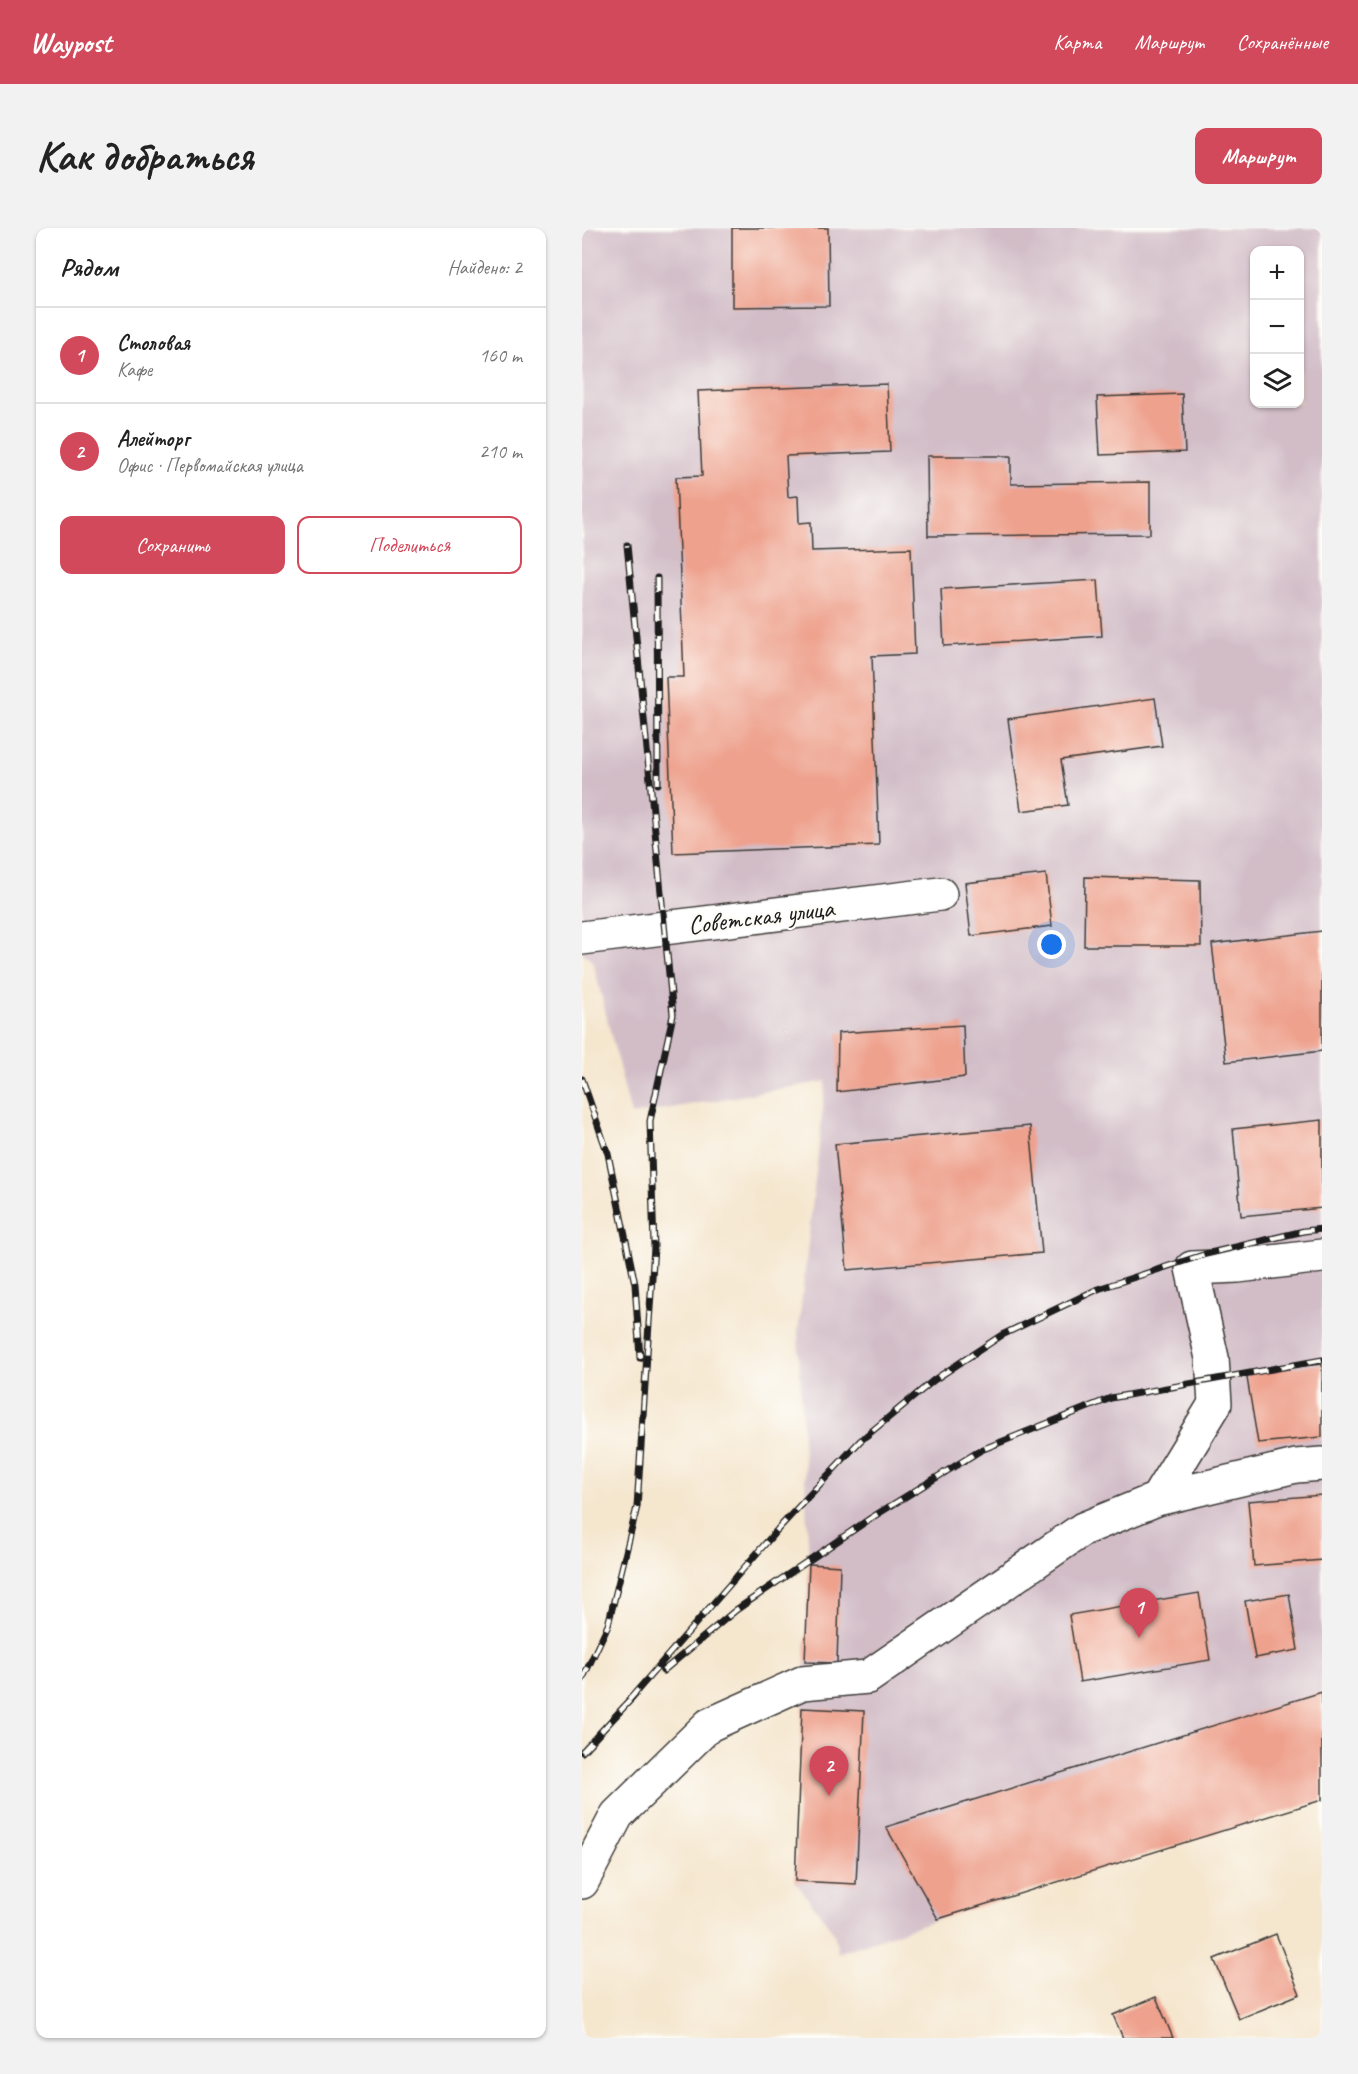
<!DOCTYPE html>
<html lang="ru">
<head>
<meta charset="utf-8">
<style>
	:root { --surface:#fff; --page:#f2f2f2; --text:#222; --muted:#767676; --line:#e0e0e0; --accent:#d1495b }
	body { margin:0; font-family:Caveat,sans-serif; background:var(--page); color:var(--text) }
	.controls { position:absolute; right:18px; top:18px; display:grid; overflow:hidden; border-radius:12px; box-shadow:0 2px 4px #0004 }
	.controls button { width:54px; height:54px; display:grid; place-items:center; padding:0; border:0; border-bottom:2px solid var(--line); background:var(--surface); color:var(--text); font:30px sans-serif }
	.you { position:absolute; left:470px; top:717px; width:21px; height:21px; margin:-15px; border:4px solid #fff; border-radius:50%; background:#1a73e8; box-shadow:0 0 0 9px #1a73e833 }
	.badge { display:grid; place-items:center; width:39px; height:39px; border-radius:50%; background:var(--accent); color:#fff; font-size:20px; font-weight:700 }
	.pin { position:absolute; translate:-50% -50px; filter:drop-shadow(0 2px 3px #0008) }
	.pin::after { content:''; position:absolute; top:32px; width:21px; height:18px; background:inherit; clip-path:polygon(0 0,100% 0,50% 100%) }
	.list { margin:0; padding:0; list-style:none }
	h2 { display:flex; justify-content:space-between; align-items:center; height:78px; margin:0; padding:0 24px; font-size:26px }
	h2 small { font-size:20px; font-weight:400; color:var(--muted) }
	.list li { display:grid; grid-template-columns:39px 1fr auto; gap:18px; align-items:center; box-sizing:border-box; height:96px; padding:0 24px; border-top:2px solid var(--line) }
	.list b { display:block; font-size:22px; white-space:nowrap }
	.list p { margin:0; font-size:20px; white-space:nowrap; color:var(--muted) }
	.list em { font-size:20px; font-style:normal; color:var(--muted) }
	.actions { display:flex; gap:12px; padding:18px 24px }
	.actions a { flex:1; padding:14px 0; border:2px solid var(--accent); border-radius:12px; text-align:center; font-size:21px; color:var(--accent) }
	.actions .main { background:var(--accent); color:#fff }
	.icon { flex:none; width:33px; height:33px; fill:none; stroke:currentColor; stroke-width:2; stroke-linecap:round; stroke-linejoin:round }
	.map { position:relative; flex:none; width:740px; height:1810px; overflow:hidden; border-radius:12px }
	header { display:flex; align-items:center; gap:36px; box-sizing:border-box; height:84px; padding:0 30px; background:var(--accent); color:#fff }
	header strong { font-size:28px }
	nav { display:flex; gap:33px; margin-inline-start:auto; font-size:21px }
	.intro { display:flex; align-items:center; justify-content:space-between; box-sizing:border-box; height:144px; padding:0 36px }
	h1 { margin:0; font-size:42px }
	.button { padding:15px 27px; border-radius:12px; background:var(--accent); color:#fff; font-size:21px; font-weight:700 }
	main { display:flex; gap:36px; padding:0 36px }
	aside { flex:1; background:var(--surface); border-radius:12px; box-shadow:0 2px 4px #0004 }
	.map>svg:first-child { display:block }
	.industrial { fill:#d2bdc7; fill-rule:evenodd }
	.building { fill:#eea18d }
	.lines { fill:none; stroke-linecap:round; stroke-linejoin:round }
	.minor-casing { stroke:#3d3a37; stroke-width:36 }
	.minor { stroke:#fff; stroke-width:33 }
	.rail-casing { stroke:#1c1c1c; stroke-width:7 }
	.rail { stroke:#fdfcf7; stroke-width:4.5; stroke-dasharray:14; stroke-linecap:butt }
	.labels { text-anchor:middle; stroke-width:4.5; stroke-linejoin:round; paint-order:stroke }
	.street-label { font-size:26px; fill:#1c1c1c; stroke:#fdfcf7 }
</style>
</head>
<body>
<header>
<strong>Waypost</strong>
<nav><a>Карта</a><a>Маршрут</a><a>Сохранённые</a></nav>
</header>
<div class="intro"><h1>Как добраться</h1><a class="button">Маршрут</a></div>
<main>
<aside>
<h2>Рядом<small>Найдено: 2</small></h2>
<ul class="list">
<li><span class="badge">1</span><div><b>Столовая</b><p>Кафе</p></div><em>160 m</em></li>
<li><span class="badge">2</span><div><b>Алейторг</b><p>Офис · Первомайская улица</p></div><em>210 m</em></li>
</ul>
<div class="actions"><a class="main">Сохранить</a><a>Поделиться</a></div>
</aside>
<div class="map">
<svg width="740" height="1810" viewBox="0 0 740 1810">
	<rect width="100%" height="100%" fill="#fdfcf7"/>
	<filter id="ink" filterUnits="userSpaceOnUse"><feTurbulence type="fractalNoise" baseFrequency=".0167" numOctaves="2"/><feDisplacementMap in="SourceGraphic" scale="12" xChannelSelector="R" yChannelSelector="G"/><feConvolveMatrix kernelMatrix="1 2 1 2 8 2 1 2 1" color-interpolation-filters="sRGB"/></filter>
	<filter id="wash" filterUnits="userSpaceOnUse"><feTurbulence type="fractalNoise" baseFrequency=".008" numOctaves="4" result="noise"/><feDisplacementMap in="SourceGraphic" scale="24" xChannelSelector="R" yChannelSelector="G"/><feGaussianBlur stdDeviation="1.35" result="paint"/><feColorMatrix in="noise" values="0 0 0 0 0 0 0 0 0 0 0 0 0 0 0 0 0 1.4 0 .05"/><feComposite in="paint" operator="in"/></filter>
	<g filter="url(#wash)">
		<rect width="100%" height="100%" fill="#f5e6ce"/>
		<!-- industrial -->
		<path class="industrial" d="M0 0H740V1572L356 1691 256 1725 252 1705 213 1653 227 1336 216 1105 244 853 49 887 11 734 0 724ZM672 22H718V176H672Z"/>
		<g id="blocks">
			<!-- building -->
			<path class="building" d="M150 0H246L247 78 150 79Z
				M305 156 308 224 204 228 206 269 216 268 217 295 229 294 230 323 329 320 333 426 290 428 297 617 91 625 84 449H102L94 249 120 248 116 163Z
				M600 166 603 224 518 227 515 169Z
				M345 228H429V256L568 254V306L346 308Z
				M516 352 520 408 362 418 359 361Z
				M573 470 580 518 479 532 486 577 439 583 426 491Z
				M464 646 470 698 389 708 383 655Z
				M503 649 618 652 619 718H502Z
				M740 703V823L644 834 630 716Z
				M381 797 383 849 255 864 256 805Z
				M740 892V980L659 988 651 901Z
				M448 898 460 1025 265 1042 253 916Z
				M740 1136V1209L676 1215 664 1144Z
				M740 1267V1332L672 1338 666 1273Z
				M227 1336 258 1338 255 1435 223 1434Z
				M617 1365 628 1432 498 1454 487 1387Z
				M707 1366 716 1422 673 1430 663 1373Z
				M740 1464V1572L356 1691 304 1599Z
				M220 1480 282 1483 274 1656 213 1653Z
				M694 1706 718 1766 657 1791 632 1731Z
				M574 1769 591 1810H541L531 1787Z"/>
		</g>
	</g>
	<g filter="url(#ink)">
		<use href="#blocks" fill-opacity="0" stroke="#3d3a37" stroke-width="1.5"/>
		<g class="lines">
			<defs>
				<path id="minor" d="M0 710 358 666
					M575 1271 633 1176 630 1130 610 1040 656 1038 740 1028
					M0 1654 35 1587 127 1497 220 1455 286 1449 501 1301 575 1271 714 1238 740 1236"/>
			</defs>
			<!-- minor casing -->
			<use href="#minor" class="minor-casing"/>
			<!-- minor -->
			<use href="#minor" class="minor"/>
			<defs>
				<path id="rail" d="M75 350 76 556
					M0 851 26 926 53 1056 58 1130
					M81 1443 154 1382 289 1290 399 1222 529 1170 740 1132
					M0 1452 26 1397 55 1279 72 1019 68 893 91 787 45 317
					M47 1472 196 1301 278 1213 352 1152 420 1107 516 1061 624 1026 722 1003 740 1001
					M0 1524 53 1467"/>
			</defs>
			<!-- rail casing -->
			<use href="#rail" class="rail-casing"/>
			<!-- rail -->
			<use href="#rail" class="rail"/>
		</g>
	</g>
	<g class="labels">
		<!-- street labels -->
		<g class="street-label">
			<text transform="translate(179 688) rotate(-7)" y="9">Советская улица</text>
		</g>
	</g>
</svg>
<div class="controls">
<button>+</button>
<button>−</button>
<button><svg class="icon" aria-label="layers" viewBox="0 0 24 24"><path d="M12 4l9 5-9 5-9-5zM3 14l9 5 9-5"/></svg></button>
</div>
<div class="you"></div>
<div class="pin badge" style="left:557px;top:1410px">1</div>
<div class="pin badge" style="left:247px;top:1568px">2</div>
</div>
</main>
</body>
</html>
